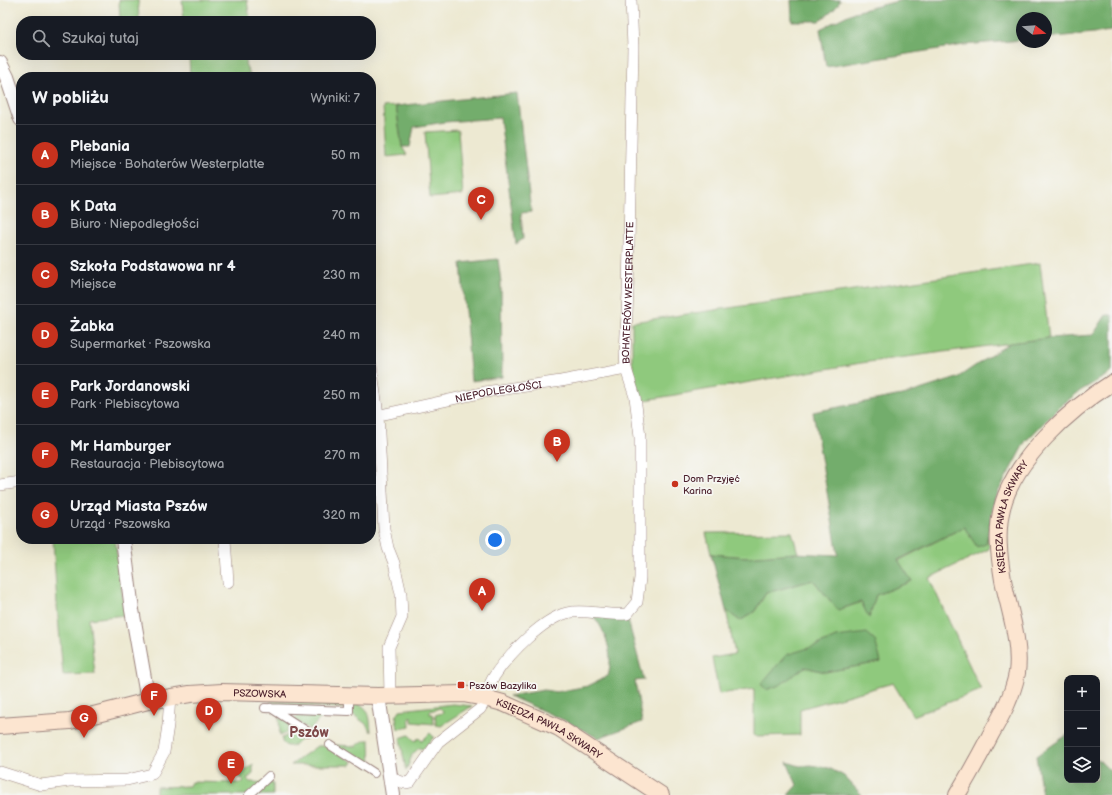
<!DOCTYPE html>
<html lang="pl">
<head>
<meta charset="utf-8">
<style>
	:root { --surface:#171b24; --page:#242831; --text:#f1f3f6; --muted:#9ea1a6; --line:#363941; --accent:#c8321e }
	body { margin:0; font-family:"Balsamiq Sans",sans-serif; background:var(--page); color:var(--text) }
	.controls { position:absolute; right:12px; bottom:12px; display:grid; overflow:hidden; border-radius:8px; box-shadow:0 4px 16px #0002 }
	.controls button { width:36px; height:36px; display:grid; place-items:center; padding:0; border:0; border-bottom:1px solid var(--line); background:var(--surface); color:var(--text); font:20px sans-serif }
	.compass { position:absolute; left:1016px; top:12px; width:36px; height:36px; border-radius:50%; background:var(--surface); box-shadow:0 4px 16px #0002; rotate:107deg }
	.you { position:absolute; left:495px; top:540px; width:14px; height:14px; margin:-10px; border:3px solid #fff; border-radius:50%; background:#1a73e8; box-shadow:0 0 0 6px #1a73e833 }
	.badge { display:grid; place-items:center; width:26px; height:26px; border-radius:50%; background:var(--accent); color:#fff; font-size:13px; font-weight:700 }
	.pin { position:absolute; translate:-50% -33px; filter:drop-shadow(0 1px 2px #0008) }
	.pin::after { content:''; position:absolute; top:21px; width:14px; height:12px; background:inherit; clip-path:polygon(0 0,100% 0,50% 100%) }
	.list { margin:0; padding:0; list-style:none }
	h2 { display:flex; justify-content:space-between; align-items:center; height:52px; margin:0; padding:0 16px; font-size:17px }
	h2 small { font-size:13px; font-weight:400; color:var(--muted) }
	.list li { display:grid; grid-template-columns:26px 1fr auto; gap:12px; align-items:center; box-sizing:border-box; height:60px; padding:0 16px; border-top:1px solid var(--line) }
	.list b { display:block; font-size:15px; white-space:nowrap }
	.list p { margin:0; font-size:13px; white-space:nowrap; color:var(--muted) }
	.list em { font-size:13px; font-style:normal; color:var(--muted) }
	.icon { flex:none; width:22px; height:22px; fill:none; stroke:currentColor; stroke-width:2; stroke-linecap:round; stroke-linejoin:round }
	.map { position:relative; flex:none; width:1112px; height:795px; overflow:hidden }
	.search { position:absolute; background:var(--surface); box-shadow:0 4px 16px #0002; left:16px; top:16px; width:360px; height:44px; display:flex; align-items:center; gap:10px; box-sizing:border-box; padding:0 14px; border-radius:16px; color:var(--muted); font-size:15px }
	.panel { position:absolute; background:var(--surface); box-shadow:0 4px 16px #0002; left:16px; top:72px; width:360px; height:472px; border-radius:16px }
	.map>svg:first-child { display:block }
	.green { fill:#8fc97d; stroke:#6c7454; fill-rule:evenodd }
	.forest { fill:#73ad6c; stroke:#5e664c }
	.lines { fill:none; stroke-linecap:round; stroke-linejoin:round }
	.pedestrian-casing { stroke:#9c847e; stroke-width:10 }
	.minor-casing { stroke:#9c847e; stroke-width:12 }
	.tertiary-casing { stroke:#9c847e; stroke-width:16 }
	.secondary-casing { stroke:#9c847e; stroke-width:18 }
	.pedestrian { stroke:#fff; stroke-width:8 }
	.minor { stroke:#fff; stroke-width:11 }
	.tertiary { stroke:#fff; stroke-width:14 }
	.secondary { stroke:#fce5d0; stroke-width:16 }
	.poi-dot { fill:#c8321e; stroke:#f6f6f2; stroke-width:1.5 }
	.labels { text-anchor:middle; stroke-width:3.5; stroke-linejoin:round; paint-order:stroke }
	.street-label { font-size:10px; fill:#4a1f2b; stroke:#f6f6f2 }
	.poi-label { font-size:10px; fill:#4a1f2b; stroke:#f6f6f2; text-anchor:start }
	.district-label { font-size:14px; font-weight:bold; fill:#7e494a; stroke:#f6f6f2 }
</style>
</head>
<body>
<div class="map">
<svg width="1112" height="795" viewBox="0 0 1112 795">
	<rect width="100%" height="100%" fill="#f6f6f2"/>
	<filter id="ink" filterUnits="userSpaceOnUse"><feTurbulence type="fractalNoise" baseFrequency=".025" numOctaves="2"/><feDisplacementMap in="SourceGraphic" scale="8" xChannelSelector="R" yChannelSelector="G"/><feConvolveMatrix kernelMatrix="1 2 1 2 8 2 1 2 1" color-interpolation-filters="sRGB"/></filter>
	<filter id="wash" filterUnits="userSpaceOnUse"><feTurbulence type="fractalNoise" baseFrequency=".012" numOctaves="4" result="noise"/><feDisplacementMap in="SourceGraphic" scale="16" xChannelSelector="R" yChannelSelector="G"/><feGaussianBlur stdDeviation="0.9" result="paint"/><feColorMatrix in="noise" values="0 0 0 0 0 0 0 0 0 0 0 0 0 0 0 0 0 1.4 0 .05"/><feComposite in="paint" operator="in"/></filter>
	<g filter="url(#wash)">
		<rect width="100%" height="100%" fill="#ede9d2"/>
		<!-- green -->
		<path class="green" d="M119 0H138L139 21H120Z
			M182 0H247L250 21H188L187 20H184Z
			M189 55H246L247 57 245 64 250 74 213 77H190Z
			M396 106 402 147 407 155 386 157 383 107Z
			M458 130 463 195 430 198 425 132Z
			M1040 263 1049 338 861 363 640 401 632 361V322Z
			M964 527 986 544 988 535 989 549 929 578 981 690 913 716 893 683 800 709V735L754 736V689L719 694 712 658 735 654 726 610 740 621 755 611 766 593 813 580 838 610 862 602 869 617 876 595 912 581 898 561ZM836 637 881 662 825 672 805 667 818 645Z
			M792 532 798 553 746 557 711 554 706 533Z
			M53 539H115L125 615 89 619 95 674 63 675 57 605Z
			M271 700 348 702 345 708 269 705Z
			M352 702C370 705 370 717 371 732L366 724 351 713Z
			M453 704 472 706 441 726 436 725 435 715 442 713 443 711 440 708 430 711V714H433L434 724 412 722V717H409L410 726 398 729 396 717 400 710Z
			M303 711 325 713 310 730 294 720 295 718Z
			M279 717 290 723 286 733 280 736Z
			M292 725 306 734 294 746H286L282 742V738L288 735 290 728Z
			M430 733 434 737 423 749 419 748 412 755 406 771 400 738 409 735 415 741 419 738 422 741Z
			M365 740H370L371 768 334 745 356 746Z
			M317 746H325L353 762 351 765H291Z
			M253 764V774L247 779 250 782 273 783V795H156V787L189 786 191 782 241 783 244 781 239 776Z"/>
		<!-- forest -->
		<path class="forest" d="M791 0H840V1C835 11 827 15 819 21H792Z
			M902 0H1112V31L1046 38V18H1022V40L964 45 826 67 820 29 854 12Z
			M517 93 531 212 521 213 523 239 516 244 500 118 445 122 414 127 410 147H402L396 106Z
			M498 259 501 282 502 377 471 381 461 263Z
			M1106 315H1112V372L1080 391 1059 407 1025 442 995 498 986 544 977 547 964 527 898 560 912 581 876 595 869 618 861 602 838 610 813 580 766 593 755 611 740 621 726 610 711 554 746 557 794 553 838 555 813 412 907 394 957 378 1009 343 1049 338 1093 335Z
			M592 615 628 620 644 680 635 681 642 722 598 738 566 721 509 696 544 690 556 692 588 686 608 676C614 657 606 629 592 615Z
			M867 633 875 640 881 662 825 672 805 667 780 685 766 690 761 684 786 655 818 645 836 637Z
			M1067 735V780H1097V758L1112 773V795H1042L1036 756Z
			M787 762 800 766 811 765 829 768 844 776 862 795H788L797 785Z"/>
	</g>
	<g filter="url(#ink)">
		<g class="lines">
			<defs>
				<path id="pedestrian" d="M265 708 349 711V702
					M271 708 308 732
					M330 745 374 773
					M249 795 269 776"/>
				<g id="minor">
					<path d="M371 365 378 415 384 529 388 548 394 563 401 594 402 617 389 647 390 696"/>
					<path id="s1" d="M371 417 485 392 561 381 626 369"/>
					<path d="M0 485 21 482"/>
					<path d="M225 539 228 582"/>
					<path d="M0 772 41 785 69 781 127 780 152 774 164 752 168 725 170 697"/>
					<path id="s2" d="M390 778 405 783 410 782 438 742 480 709C487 700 487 688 493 678 507 656 545 615 572 612 590 610 608 616 627 614L637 602 640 578V437L635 397 626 369 625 353 628 293 633 47 631 0"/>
				</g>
				<path id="tertiary" d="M0 63 7 77 21 119
					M123 539 132 610 148 701
					M378 696 393 795"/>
				<g id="secondary">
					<path id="s3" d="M0 726 70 721 148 701 190 694 222 692 378 696 463 694 485 698 503 703 559 728 661 795"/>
					<path id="s4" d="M957 795C969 775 980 755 991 734 1002 715 1013 695 1017 673 1021 642 1009 610 1003 580 999 556 996 532 1002 508 1014 459 1070 409 1112 383"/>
				</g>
			</defs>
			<!-- pedestrian casing -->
			<use href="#pedestrian" class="pedestrian-casing"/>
			<!-- minor casing -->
			<use href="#minor" class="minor-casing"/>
			<!-- tertiary casing -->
			<use href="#tertiary" class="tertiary-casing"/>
			<!-- secondary casing -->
			<use href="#secondary" class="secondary-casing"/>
			<!-- pedestrian -->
			<use href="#pedestrian" class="pedestrian"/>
			<!-- minor -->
			<use href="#minor" class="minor"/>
			<!-- tertiary -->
			<use href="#tertiary" class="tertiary"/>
			<!-- secondary -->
			<use href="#secondary" class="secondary"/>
		</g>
	</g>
	<!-- markers -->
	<g class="poi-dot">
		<circle cx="675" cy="484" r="4"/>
		<rect x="457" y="681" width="8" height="8" rx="2"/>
	</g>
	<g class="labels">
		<!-- street labels -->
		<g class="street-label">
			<text dy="4" stroke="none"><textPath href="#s2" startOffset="644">BOHATERÓW WESTERPLATTE</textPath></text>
			<text dy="4" stroke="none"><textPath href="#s1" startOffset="130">NIEPODLEGŁOŚCI</textPath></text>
			<text dy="4" stroke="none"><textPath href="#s4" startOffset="297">KSIĘDZA PAWŁA SKWARY</textPath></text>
			<text dy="4" stroke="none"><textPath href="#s3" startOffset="263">PSZOWSKA</textPath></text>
			<text dy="4" stroke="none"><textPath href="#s3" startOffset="560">KSIĘDZA PAWŁA SKWARY</textPath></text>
		</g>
		<!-- poi labels -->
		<g class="poi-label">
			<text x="683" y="482">Dom Przyjęć<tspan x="683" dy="12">Karina</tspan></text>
			<text x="469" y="689">Pszów Bazylika</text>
		</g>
		<!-- district labels -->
		<g class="district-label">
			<text x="309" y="737">Pszów</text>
		</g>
	</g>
</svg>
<div class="controls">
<button>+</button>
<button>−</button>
<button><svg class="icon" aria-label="layers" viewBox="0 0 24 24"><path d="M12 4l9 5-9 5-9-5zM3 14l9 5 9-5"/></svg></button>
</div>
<svg class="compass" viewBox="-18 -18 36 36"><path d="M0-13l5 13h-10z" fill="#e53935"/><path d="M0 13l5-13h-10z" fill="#9ea1a6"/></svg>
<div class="you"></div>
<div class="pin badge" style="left:482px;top:611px">A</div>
<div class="pin badge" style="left:557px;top:462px">B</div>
<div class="pin badge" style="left:481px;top:220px">C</div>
<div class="pin badge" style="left:209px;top:731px">D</div>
<div class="pin badge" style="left:231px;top:784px">E</div>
<div class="pin badge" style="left:154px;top:716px">F</div>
<div class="pin badge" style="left:84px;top:738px">G</div>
<div class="search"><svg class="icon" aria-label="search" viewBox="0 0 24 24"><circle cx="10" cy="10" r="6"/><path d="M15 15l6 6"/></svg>Szukaj tutaj</div>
<section class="panel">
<h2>W pobliżu<small>Wyniki: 7</small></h2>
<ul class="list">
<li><span class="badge">A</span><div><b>Plebania</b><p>Miejsce · Bohaterów Westerplatte</p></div><em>50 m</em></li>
<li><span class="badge">B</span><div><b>K Data</b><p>Biuro · Niepodległości</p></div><em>70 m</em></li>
<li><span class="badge">C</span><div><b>Szkoła Podstawowa nr 4</b><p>Miejsce</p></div><em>230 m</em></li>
<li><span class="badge">D</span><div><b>Żabka</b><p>Supermarket · Pszowska</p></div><em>240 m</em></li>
<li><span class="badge">E</span><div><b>Park Jordanowski</b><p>Park · Plebiscytowa</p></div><em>250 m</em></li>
<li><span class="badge">F</span><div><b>Mr Hamburger</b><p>Restauracja · Plebiscytowa</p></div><em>270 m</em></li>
<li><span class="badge">G</span><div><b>Urząd Miasta Pszów</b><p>Urząd · Pszowska</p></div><em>320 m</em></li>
</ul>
</section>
</div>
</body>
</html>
